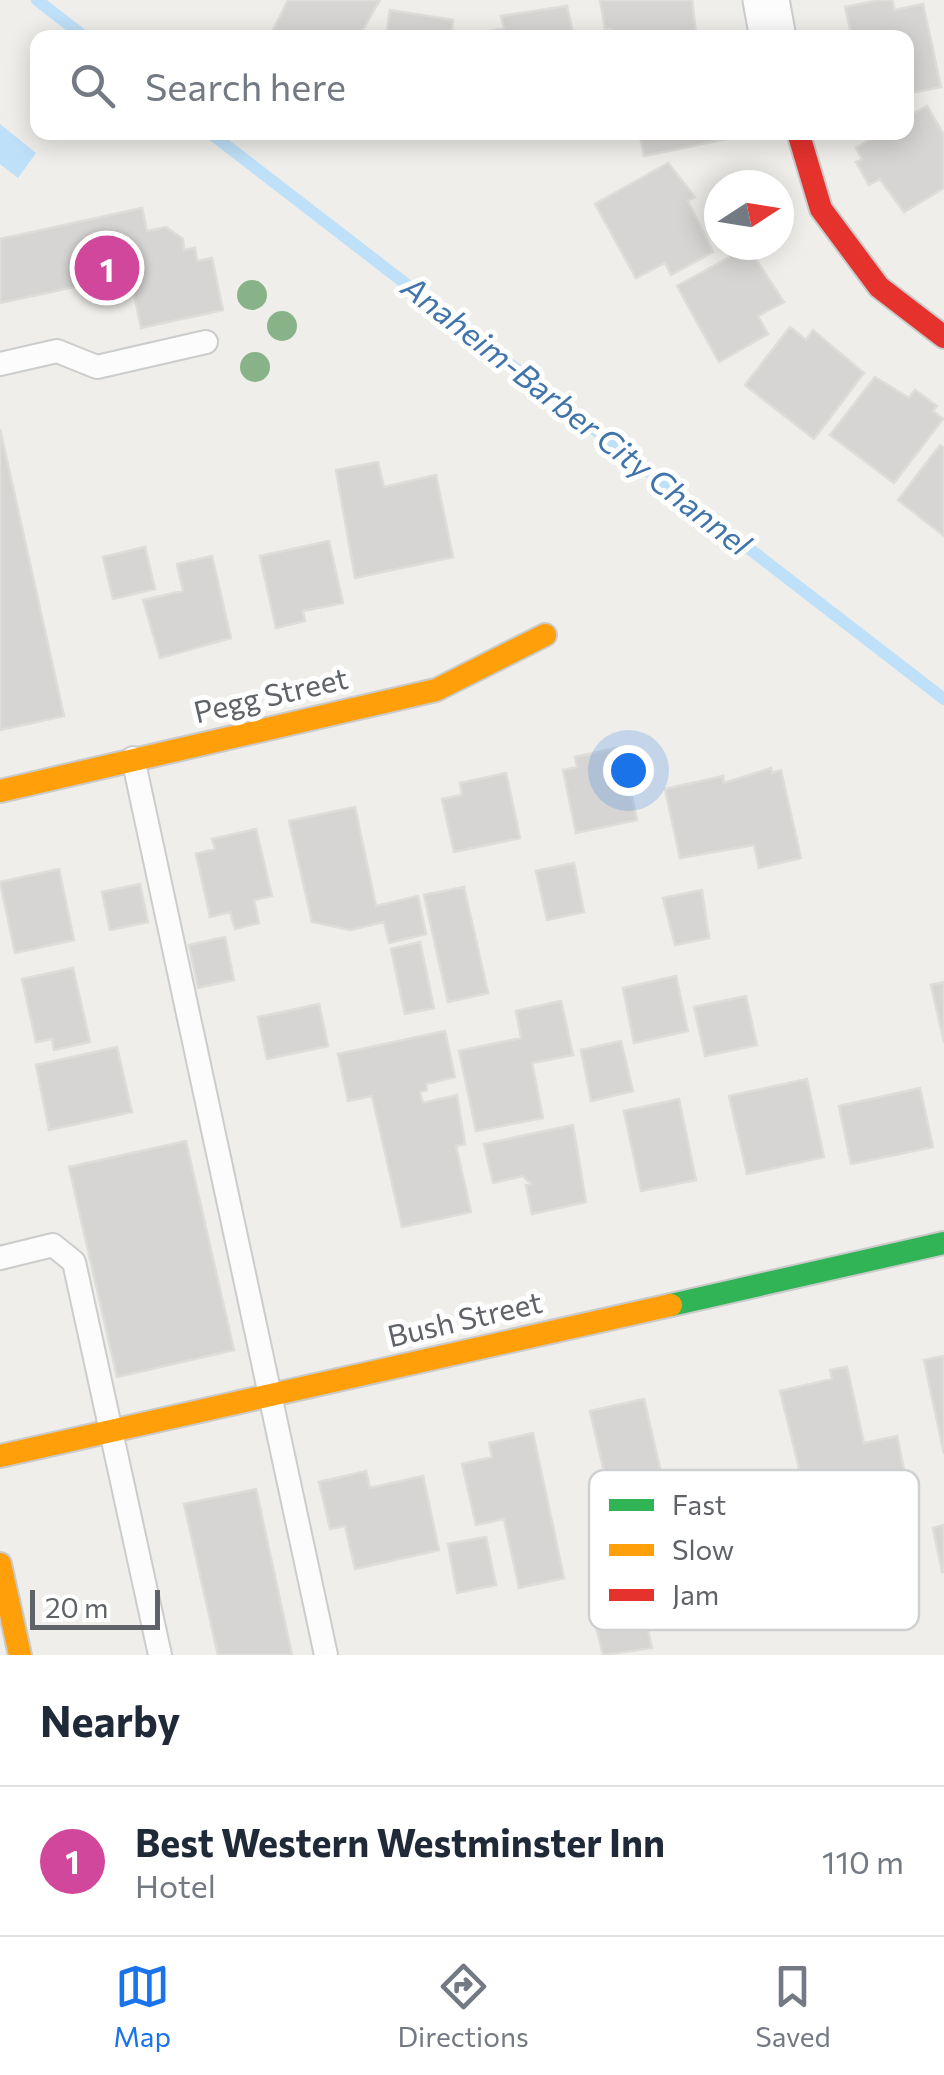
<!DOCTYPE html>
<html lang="en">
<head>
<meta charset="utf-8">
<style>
	:root { --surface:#fff; --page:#f6f6f7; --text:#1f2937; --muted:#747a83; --line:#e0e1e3; --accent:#1a73e8 }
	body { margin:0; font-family:Commissioner,sans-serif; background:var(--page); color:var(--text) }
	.compass { position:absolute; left:704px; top:170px; width:90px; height:90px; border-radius:50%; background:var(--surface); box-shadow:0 5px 25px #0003; rotate:78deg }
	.scale { position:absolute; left:30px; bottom:25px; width:130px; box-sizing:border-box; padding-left:10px; border:5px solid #5f6368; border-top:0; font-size:28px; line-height:35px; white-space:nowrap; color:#5f6368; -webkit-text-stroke:8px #fff; paint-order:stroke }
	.you { position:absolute; left:628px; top:770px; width:35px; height:35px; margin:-25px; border:8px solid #fff; border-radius:50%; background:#1a73e8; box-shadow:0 0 0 15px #1a73e833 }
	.badge { display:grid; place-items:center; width:65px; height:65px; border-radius:50%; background:var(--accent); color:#fff; font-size:32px; font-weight:700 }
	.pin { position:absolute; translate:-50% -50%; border:5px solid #fff; box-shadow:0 2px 10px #0006 }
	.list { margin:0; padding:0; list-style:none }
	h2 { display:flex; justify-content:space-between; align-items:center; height:130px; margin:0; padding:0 40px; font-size:42px }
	h2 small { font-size:32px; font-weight:400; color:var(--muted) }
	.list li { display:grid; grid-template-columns:65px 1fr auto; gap:30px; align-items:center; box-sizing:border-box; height:150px; padding:0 40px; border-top:2px solid var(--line) }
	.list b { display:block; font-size:38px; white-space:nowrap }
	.list p { margin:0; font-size:32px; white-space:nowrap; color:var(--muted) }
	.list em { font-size:32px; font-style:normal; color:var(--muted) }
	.icon { flex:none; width:55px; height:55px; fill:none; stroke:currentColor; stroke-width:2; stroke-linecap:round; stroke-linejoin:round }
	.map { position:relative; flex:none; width:944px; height:1655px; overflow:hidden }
	.search { position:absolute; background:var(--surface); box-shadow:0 5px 25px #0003; left:30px; right:30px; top:30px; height:110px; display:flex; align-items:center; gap:25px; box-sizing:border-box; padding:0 35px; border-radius:20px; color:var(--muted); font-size:38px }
	.sheet { height:280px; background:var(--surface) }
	nav { display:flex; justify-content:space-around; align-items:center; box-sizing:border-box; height:140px; border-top:2px solid var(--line); background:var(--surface); font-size:28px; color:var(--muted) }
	nav a { display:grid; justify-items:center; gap:5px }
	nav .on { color:var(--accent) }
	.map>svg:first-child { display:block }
	.water { fill:#bfe0f9 }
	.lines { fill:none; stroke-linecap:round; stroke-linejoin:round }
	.stream { stroke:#bfe0f9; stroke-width:12 }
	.building { fill:#d6d5d3; stroke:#deddd9; stroke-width:2.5 }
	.lane-casing { stroke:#cbcccc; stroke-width:26 }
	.street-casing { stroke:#cbcccc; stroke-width:49 }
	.fast-casing { stroke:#cacacb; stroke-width:26 }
	.slow-casing { stroke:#cacacb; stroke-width:26 }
	.jam-casing { stroke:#cacacb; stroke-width:26 }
	.lane { stroke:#fdfcfc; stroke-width:22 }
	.street { stroke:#fdfcfc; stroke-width:45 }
	.fast { stroke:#30b455; stroke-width:22 }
	.slow { stroke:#ff9f0a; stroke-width:22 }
	.jam { stroke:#e5322d; stroke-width:22 }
	.tree { fill:#88b388 }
	.labels { text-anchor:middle; stroke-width:10; stroke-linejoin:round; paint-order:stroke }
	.street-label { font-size:30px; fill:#5f6368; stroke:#fff }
	.water-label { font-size:32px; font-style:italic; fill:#4174aa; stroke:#fff }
	.key { fill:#fff; stroke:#cfd0d2; stroke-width:2.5 }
	.key-label { font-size:28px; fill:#5f6368 }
</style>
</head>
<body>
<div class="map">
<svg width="944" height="1655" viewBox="0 0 944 1655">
	<rect width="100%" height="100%" fill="#efeeea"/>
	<!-- water -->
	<path class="water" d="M0 124 36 153 18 178 0 164Z"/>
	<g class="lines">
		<!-- stream -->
		<path class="stream" d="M37 0 86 38
			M209 132 944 699"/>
	</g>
	<!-- building -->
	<path class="building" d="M288 0H380L358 38H269Z
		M600 0H692L696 33 613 38 611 28 605 29Z
		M880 0H892L895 10 923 4 941 87 906 94V38H852L845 7Z
		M567 6 574 38H486L485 32 504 28 501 16Z
		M390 10 453 20 451 38H386Z
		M927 106 944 135V188L904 212 880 179 869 185 856 162 862 159 856 148 882 132H906V118Z
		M639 132H724L726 139 644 156Z
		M668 163 695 197 688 201 713 252 671 275 665 263 636 278 595 204Z
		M142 208 147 231 166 227 183 239 184 250 195 248 197 261 212 258 223 310 141 328 130 275 0 303V239Z
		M748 247 784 302 758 316 768 334 719 362 677 286Z
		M790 327 806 340 813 330 864 373 814 439 745 385Z
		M875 377 909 398 915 390 937 406 933 411 943 419 894 483 830 435Z
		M0 429 64 716 0 730Z
		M940 445 944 448V536L898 500Z
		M378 462 384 487 436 475 453 557 355 578 336 470Z
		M329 541 343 603 303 611 305 621 276 628 260 556Z
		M145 547 155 589 113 599 103 557Z
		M212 556 231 638 160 658 143 600 183 591 177 564Z
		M621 747 637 820 576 833 563 770 577 767 575 757Z
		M771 768 772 773 781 770 801 858 759 868 754 845 680 858 665 789 723 776 724 783Z
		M506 773 520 838 454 852 442 799 462 795 460 783Z
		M355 807 376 906 418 896 426 934 389 943 384 922 350 930 312 922 289 821Z
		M256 829 272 896 254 900 259 923 235 929 230 912 210 917 196 854 215 849 212 839Z
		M574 863 584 912 547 920 536 871Z
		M59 869 74 940 15 953 0 882Z
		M140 884 148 922 110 930 102 892Z
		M464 887 488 993 448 1002 424 895Z
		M702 890 709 938 675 945 663 898Z
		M225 937 234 980 198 988 189 945Z
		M420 942 434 1008 405 1014 391 949Z
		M73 968 90 1042 54 1050 52 1039 36 1042 22 979Z
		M676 976 688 1031 634 1043 623 988Z
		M944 982V1042L931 985Z
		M746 996 757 1045 705 1056 694 1007Z
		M561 1001 573 1055 532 1063 543 1118 476 1131 459 1051 521 1038 516 1011Z
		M319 1004 328 1046 267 1059 258 1017Z
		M445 1031 455 1077 426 1084 427 1090 420 1092 423 1103 457 1095 465 1144 456 1146 471 1212 402 1227 372 1096 348 1101 338 1054Z
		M621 1041 633 1091 591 1101 581 1050Z
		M117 1047 132 1112 49 1130 36 1065Z
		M807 1079 824 1157 747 1174 729 1096Z
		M920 1088 933 1147 851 1164 839 1106Z
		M679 1099 696 1180 641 1191 624 1111Z
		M573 1125 586 1202 532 1214 526 1185 531 1184 523 1176 493 1183 484 1144Z
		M186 1141 234 1350 117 1377 69 1167Z
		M944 1356V1454L924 1360Z
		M847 1367 864 1443 897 1436 906 1479 869 1487 875 1516 814 1529 780 1391 832 1379 830 1370Z
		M644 1399 682 1563 628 1576 590 1411Z
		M533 1433 564 1578 519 1588 504 1519 476 1525 462 1464 492 1457 489 1443Z
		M366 1471 370 1488 423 1476 439 1550 355 1569 345 1526 330 1529 319 1482Z
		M256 1489 292 1655H218L184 1504Z
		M944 1525V1571L942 1572 933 1528Z
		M486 1537 496 1585 457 1593 448 1544Z
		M641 1599 652 1648 603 1655 592 1610Z"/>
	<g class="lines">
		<defs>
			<path id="lane" d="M0 364 57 351 97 367 206 342
				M133 758 326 1655
				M0 1258 53 1245 74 1262 160 1655"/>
			<path id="street" d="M766 0 773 38"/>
			<path id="fast" d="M671 1305 944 1243"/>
			<path id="slow" d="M0 791 436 690 545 635
				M0 1456 671 1305
				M0 1564 20 1655"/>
			<path id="jam" d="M798 132 821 209 879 287 944 337"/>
		</defs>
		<!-- lane casing -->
		<use href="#lane" class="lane-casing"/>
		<!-- street casing -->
		<use href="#street" class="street-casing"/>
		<!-- fast casing -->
		<use href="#fast" class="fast-casing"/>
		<!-- slow casing -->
		<use href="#slow" class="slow-casing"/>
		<!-- jam casing -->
		<use href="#jam" class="jam-casing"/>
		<!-- lane -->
		<use href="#lane" class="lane"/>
		<!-- street -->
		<use href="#street" class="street"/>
		<!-- fast -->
		<use href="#fast" class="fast"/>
		<!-- slow -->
		<use href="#slow" class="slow"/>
		<!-- jam -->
		<use href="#jam" class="jam"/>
	</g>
	<!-- trees -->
	<g class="tree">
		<circle cx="252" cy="295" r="15"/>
		<circle cx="282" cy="326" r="15"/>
		<circle cx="255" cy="367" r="15"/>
	</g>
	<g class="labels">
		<!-- street labels -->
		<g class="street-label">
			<text transform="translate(271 696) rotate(-13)" y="10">Pegg Street</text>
			<text transform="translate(465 1320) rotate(-13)" y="10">Bush Street</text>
		</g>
		<!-- water labels -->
		<g class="water-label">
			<text transform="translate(576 416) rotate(38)" y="11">Anaheim-Barber City Channel</text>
		</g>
	</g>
	<!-- legend -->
	<rect x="589" y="1470" width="330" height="160" rx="15" class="key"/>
	<rect x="609" y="1499" width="45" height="12" fill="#30b455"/>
	<rect x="609" y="1544" width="45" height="12" fill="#ff9f0a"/>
	<rect x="609" y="1589" width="45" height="12" fill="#e5322d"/>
	<g class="key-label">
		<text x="672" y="1515">Fast</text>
		<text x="672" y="1560">Slow</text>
		<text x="672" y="1605">Jam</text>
	</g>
</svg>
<svg class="compass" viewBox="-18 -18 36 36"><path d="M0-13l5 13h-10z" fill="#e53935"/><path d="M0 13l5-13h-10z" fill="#747a83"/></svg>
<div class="scale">20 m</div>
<div class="you"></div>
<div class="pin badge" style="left:107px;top:268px;background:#d1479c">1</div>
<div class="search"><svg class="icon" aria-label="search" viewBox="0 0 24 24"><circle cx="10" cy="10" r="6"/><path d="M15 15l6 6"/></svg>Search here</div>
</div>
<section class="sheet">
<h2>Nearby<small></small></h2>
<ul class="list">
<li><span class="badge" style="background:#d1479c">1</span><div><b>Best Western Westminster Inn</b><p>Hotel</p></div><em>110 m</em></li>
</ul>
</section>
<nav>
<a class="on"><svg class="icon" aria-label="map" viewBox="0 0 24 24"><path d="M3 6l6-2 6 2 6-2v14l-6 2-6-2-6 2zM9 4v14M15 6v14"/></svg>Map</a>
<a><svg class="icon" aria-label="directions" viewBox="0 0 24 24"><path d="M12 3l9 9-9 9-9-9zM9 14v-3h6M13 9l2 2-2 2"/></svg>Directions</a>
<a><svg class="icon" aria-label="saved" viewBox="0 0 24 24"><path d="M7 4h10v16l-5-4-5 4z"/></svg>Saved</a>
</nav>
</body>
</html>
